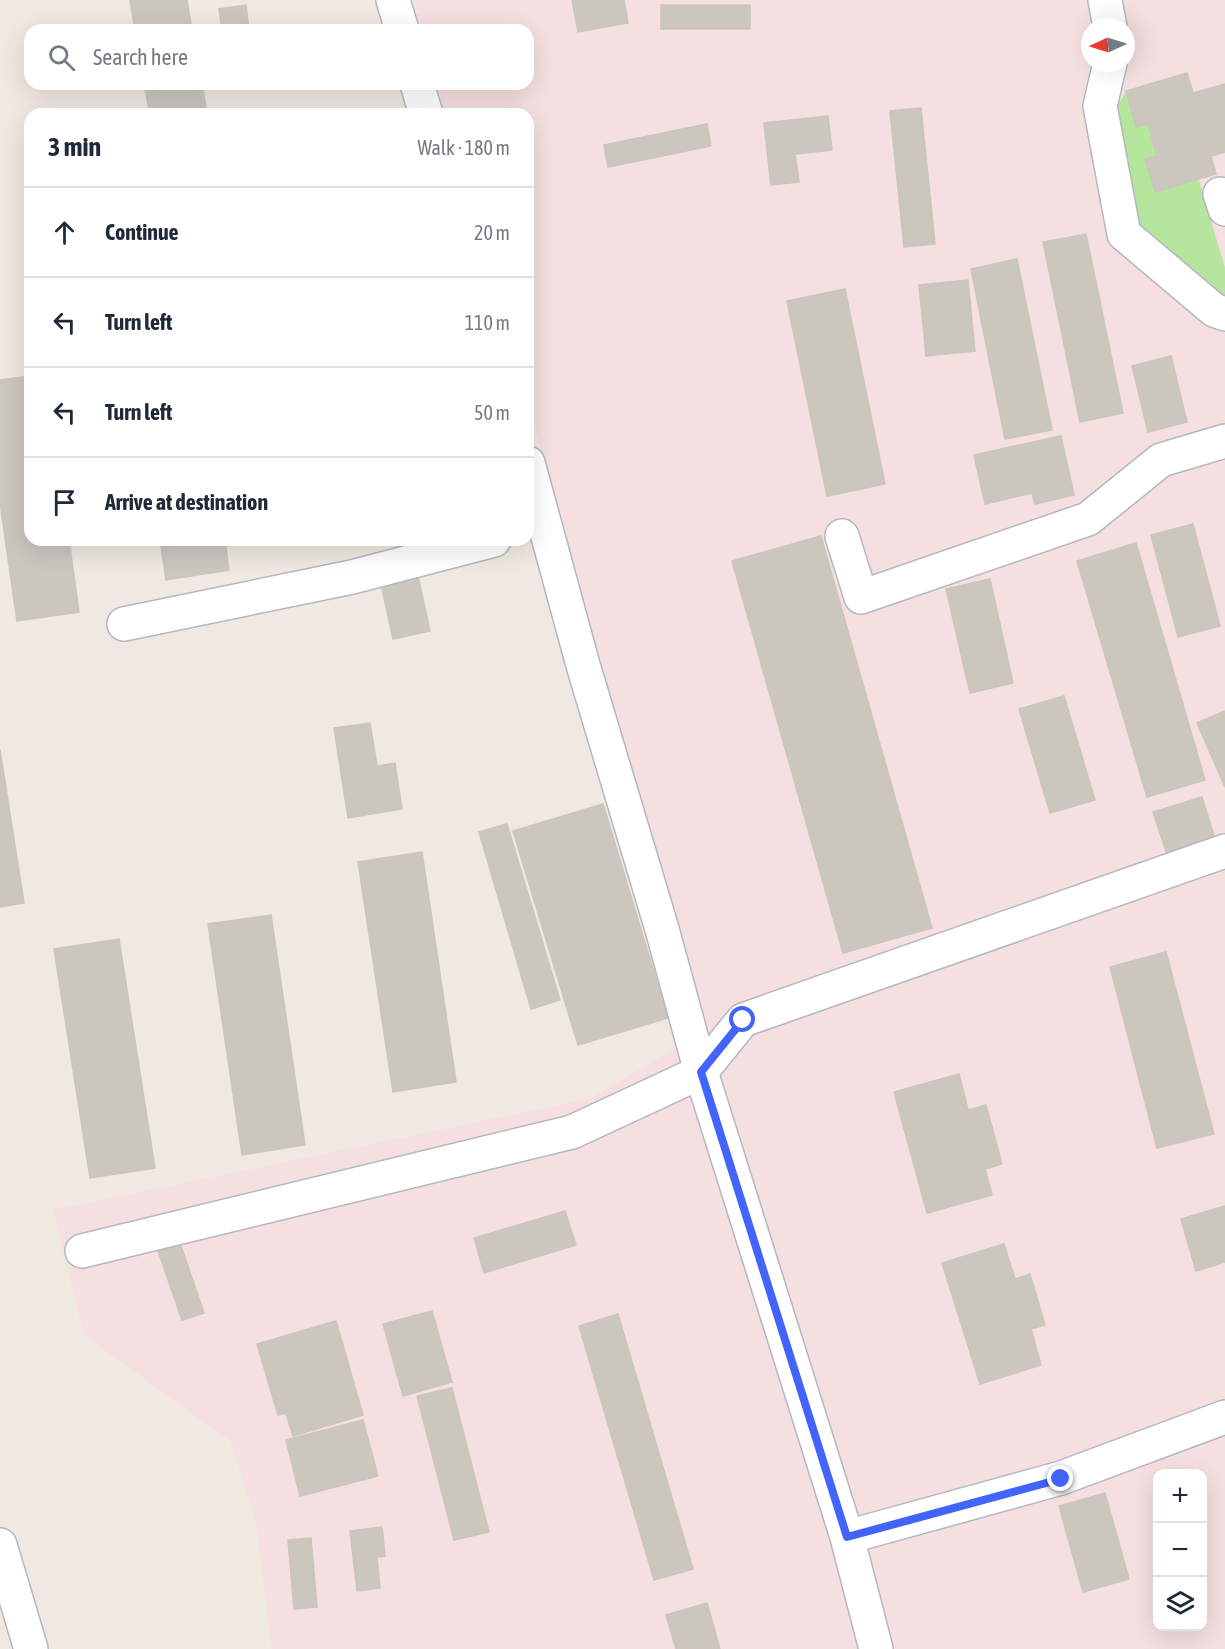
<!DOCTYPE html>
<html lang="en">
<head>
<meta charset="utf-8">
<style>
	:root { --surface:#fff; --page:#f2f2f3; --text:#1f2937; --muted:#747a83; --line:#e0e1e3 }
	body { margin:0; font-family:"Asap Condensed",sans-serif; background:var(--page); color:var(--text) }
	.controls { position:absolute; right:18px; bottom:18px; display:grid; overflow:hidden; border-radius:12px; box-shadow:0 6px 24px #0002 }
	.controls button { width:54px; height:54px; display:grid; place-items:center; padding:0; border:0; border-bottom:2px solid var(--line); background:var(--surface); color:var(--text); font:30px sans-serif }
	.compass { position:absolute; left:1081px; top:18px; width:54px; height:54px; border-radius:50%; background:var(--surface); box-shadow:0 6px 24px #0002; rotate:266deg }
	.stop { position:absolute; width:18px; height:18px; margin:-14px; border:4px solid #4264fb; border-radius:50%; background:#fff }
	.stop.end { background:#4264fb; border-color:#fff; box-shadow:0 2px 6px #0008 }
	.list { margin:0; padding:0; list-style:none }
	h2 { display:flex; justify-content:space-between; align-items:center; height:78px; margin:0; padding:0 24px; font-size:26px }
	h2 small { font-size:20px; font-weight:400; color:var(--muted) }
	.list li { display:grid; grid-template-columns:39px 1fr auto; gap:18px; align-items:center; box-sizing:border-box; height:90px; padding:0 24px; border-top:2px solid var(--line) }
	.list b { display:block; font-size:22px; white-space:nowrap }
	.list em { font-size:20px; font-style:normal; color:var(--muted) }
	.icon { flex:none; width:33px; height:33px; fill:none; stroke:currentColor; stroke-width:2; stroke-linecap:round; stroke-linejoin:round }
	.map { position:relative; flex:none; width:1225px; height:1649px; overflow:hidden }
	.search { position:absolute; background:var(--surface); box-shadow:0 6px 24px #0002; left:24px; top:24px; width:510px; height:66px; display:flex; align-items:center; gap:15px; box-sizing:border-box; padding:0 21px; border-radius:18px; color:var(--muted); font-size:22px }
	.panel { position:absolute; background:var(--surface); box-shadow:0 6px 24px #0002; left:24px; top:108px; width:510px; height:438px; border-radius:18px }
	.map>svg:first-child { display:block }
	.medical { fill:#f5dfe0; fill-rule:evenodd }
	.green { fill:#b6e59e }
	.building { fill:#cbc7bf; stroke:#cbc5ba; stroke-width:1.5 }
	.lines { fill:none; stroke-linecap:round; stroke-linejoin:round }
	.minor-casing { stroke:#b4b7c1; stroke-width:36 }
	.minor { stroke:#fff; stroke-width:33 }
	.route { stroke:#4264fb; stroke-width:8 }
</style>
</head>
<body>
<div class="map">
<svg width="1225" height="1649" viewBox="0 0 1225 1649">
	<rect width="100%" height="100%" fill="#efe9e1"/>
	<!-- medical -->
	<path class="medical" d="M413 0H1225V1649H272L256 1521 230 1441 84 1335 53 1210 589 1099 706 1031 528 404V114H446L437 84H528V30H422ZM1090 27H1126V63H1090ZM1158 1474H1202V1626H1158Z"/>
	<!-- green -->
	<path class="green" d="M1126 91 1136 126 1148 123 1157 156 1145 159 1155 192 1199 180 1225 268V305L1139 225 1111 118Z"/>
	<!-- building -->
	<path class="building" d="M130 0H187L192 30H135Z
		M572 0H624L628 23 578 32Z
		M246 5 249 30H222L219 9Z
		M661 5H750V29H661Z
		M1187 73 1193 93 1225 84V152L1211 156 1216 174 1155 192 1145 159 1157 156 1148 123 1136 127 1126 91Z
		M144 84H202L207 114H150Z
		M921 108 935 244 904 247 890 111Z
		M828 116 832 150 795 154 799 182 771 185 764 123Z
		M707 124 711 146 608 167 604 145Z
		M1086 234 1123 413 1080 422 1043 242Z
		M1017 259 1052 430 1005 439 971 269Z
		M968 280 975 351 926 356 919 285Z
		M845 289 885 484 827 496 787 301Z
		M1171 356 1187 422 1148 432 1132 366Z
		M30 376V540H69L79 612 17 621 0 503V380Z
		M1061 436 1074 495 1035 504 1032 493 985 504 974 455Z
		M1193 524 1220 626 1178 637 1151 535Z
		M821 536 932 928 843 953 732 561Z
		M160 540H225L229 570 166 580Z
		M1136 543 1205 780 1147 797 1077 561Z
		M418 576 430 631 393 639 381 584Z
		M990 579 1013 683 970 693 946 589Z
		M1064 696 1095 800 1050 813 1019 709Z
		M1225 711V787L1197 723Z
		M370 723 377 766 395 763 402 809 348 818 334 728Z
		M0 750 24 903 0 907Z
		M1202 797 1215 839 1167 854 1153 812Z
		M603 804 668 1018 578 1045 513 831Z
		M507 824 560 1000 531 1009 479 832Z
		M422 852 456 1082 393 1092 358 862Z
		M271 915 305 1145 242 1155 208 924Z
		M119 939 155 1168 90 1178 54 949Z
		M1166 952 1214 1134 1157 1148 1110 967Z
		M959 1074 968 1110 986 1105 1002 1164 985 1169 992 1195 927 1213 894 1092Z
		M1225 1206V1262L1196 1271 1181 1219Z
		M565 1211 576 1245 484 1273 474 1238Z
		M178 1237 204 1313 182 1320 156 1245Z
		M1004 1244 1015 1279 1030 1274 1045 1325 1031 1329 1041 1365 980 1384 942 1263Z
		M432 1311 452 1382 403 1396 383 1324Z
		M618 1314 693 1569 654 1580 579 1326Z
		M336 1321 363 1415 293 1436 286 1413 278 1415 257 1344Z
		M452 1388 489 1532 454 1540 417 1396Z
		M363 1420 378 1476 300 1496 286 1440Z
		M1105 1493 1129 1579 1083 1592 1059 1506Z
		M382 1527 385 1556 377 1557 380 1588 357 1591 350 1531Z
		M311 1538 317 1607 294 1609 288 1540Z
		M707 1603 720 1649H676L666 1615Z"/>
	<g class="lines">
		<defs>
			<path id="minor" d="M393 0 402 30
				M1105 0 1110 27
				M1110 63 1100 106 1124 234 1214 310 1225 314
				M417 84 426 114
				M1225 197 1220 194 1225 209
				M528 463 583 665 662 929 701 1072 847 1537 876 1649
				M842 536 861 597 1088 519 1161 460 1225 441
				M124 624 352 577 494 540
				M82 1251 572 1132 701 1072 743 1020 1225 851
				M847 1537 1061 1478 1225 1417
				M0 1545 31 1649"/>
		</defs>
		<!-- minor casing -->
		<use href="#minor" class="minor-casing"/>
		<!-- minor -->
		<use href="#minor" class="minor"/>
	</g>
	<g class="lines">
		<!-- route -->
		<path class="route" d="M743 1020 701 1072 847 1537 1061 1479"/>
	</g>
</svg>
<div class="controls">
<button>+</button>
<button>−</button>
<button><svg class="icon" aria-label="layers" viewBox="0 0 24 24"><path d="M12 4l9 5-9 5-9-5zM3 14l9 5 9-5"/></svg></button>
</div>
<svg class="compass" viewBox="-18 -18 36 36"><path d="M0-13l5 13h-10z" fill="#e53935"/><path d="M0 13l5-13h-10z" fill="#747a83"/></svg>
<div class="stop" style="left:743px;top:1020px"></div>
<div class="stop end" style="left:1061px;top:1479px"></div>
<div class="search"><svg class="icon" aria-label="search" viewBox="0 0 24 24"><circle cx="10" cy="10" r="6"/><path d="M15 15l6 6"/></svg>Search here</div>
<section class="panel">
<h2>3 min<small>Walk · 180 m</small></h2>
<ul class="list">
<li><svg class="icon" aria-label="ahead" viewBox="0 0 24 24"><path d="M12 20V5M6 11l6-6 6 6"/></svg><div><b>Continue</b></div><em>20 m</em></li>
<li><svg class="icon" aria-label="left" viewBox="0 0 24 24"><path d="M17 20v-9H6M10 6l-5 5 5 5"/></svg><div><b>Turn left</b></div><em>110 m</em></li>
<li><svg class="icon" aria-label="left" viewBox="0 0 24 24"><path d="M17 20v-9H6M10 6l-5 5 5 5"/></svg><div><b>Turn left</b></div><em>50 m</em></li>
<li><svg class="icon" aria-label="arrive" viewBox="0 0 24 24"><path d="M6 21V4h12l-3 4 3 4H6"/></svg><div><b>Arrive at destination</b></div></li>
</ul>
</section>
</div>
</body>
</html>
